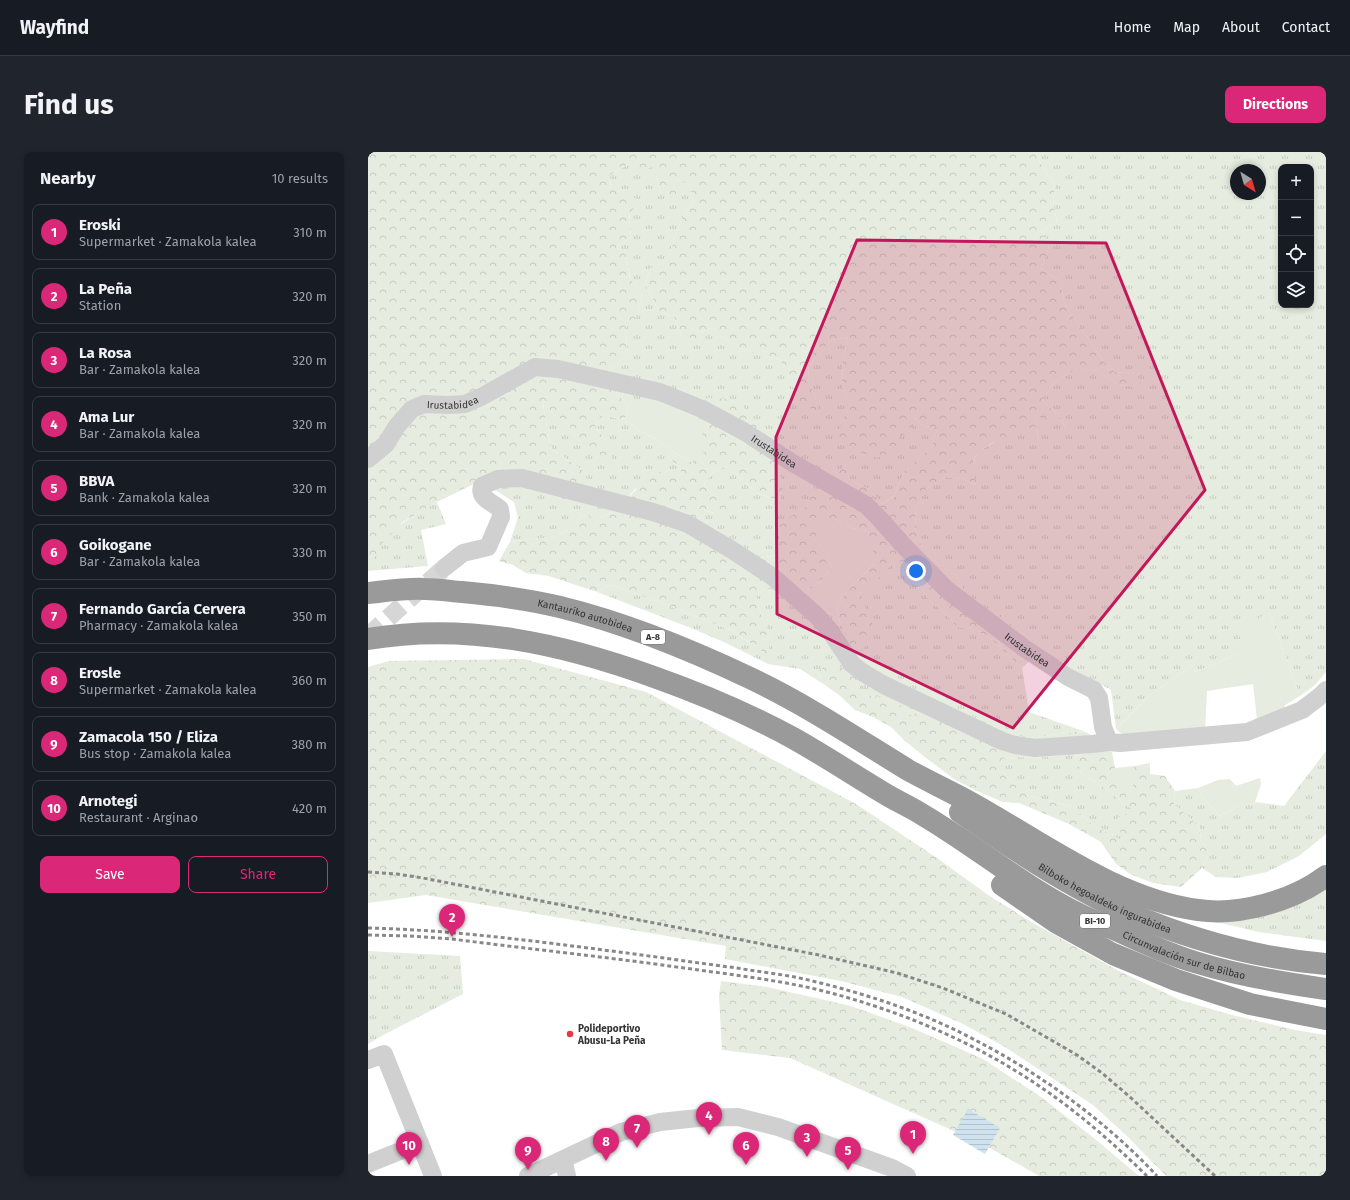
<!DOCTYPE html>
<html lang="en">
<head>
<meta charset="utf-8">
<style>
	:root { --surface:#171b24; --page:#20242c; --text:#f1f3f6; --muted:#9ea1a6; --line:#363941; --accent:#db2777 }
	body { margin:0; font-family:"Fira Sans",sans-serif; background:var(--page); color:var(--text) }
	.controls { position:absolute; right:12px; top:12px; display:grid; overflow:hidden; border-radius:8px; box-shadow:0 2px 6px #0003 }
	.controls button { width:36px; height:36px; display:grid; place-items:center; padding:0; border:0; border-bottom:1px solid var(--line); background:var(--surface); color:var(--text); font:20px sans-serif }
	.compass { position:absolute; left:862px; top:12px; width:36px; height:36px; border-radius:50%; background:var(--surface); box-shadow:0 2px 6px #0003; rotate:143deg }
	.you { position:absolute; left:548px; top:419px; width:14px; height:14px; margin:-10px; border:3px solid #fff; border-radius:50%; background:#1a73e8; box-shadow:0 0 0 6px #1a73e833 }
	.badge { display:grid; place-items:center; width:26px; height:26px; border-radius:50%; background:var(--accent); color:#fff; font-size:13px; font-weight:700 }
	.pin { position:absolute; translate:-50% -33px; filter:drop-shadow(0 1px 2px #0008) }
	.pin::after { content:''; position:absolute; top:21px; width:14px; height:12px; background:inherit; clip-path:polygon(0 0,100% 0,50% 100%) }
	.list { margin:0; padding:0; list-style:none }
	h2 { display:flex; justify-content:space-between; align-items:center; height:52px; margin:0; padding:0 16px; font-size:17px }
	h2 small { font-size:13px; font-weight:400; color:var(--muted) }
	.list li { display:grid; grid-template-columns:26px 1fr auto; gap:12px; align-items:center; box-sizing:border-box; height:56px; margin:0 8px 8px; padding:0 8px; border:1px solid var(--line); border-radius:8px }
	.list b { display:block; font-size:15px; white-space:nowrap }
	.list p { margin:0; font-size:13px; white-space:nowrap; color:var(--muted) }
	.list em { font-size:13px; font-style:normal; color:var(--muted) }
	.actions { display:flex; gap:8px; padding:12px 16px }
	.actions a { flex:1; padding:9px 0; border:1px solid var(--accent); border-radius:8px; text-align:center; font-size:14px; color:var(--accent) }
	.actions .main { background:var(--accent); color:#fff }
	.icon { flex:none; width:22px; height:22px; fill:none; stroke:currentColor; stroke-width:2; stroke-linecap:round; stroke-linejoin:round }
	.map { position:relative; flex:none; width:958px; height:1024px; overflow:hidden; border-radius:8px }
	header { display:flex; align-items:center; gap:24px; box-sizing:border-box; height:56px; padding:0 20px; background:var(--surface); border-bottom:1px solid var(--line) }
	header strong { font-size:19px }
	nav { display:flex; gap:22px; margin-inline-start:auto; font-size:14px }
	.intro { display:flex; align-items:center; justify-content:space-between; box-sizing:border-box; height:96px; padding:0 24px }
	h1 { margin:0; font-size:28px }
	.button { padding:10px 18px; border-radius:8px; background:var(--accent); color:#fff; font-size:14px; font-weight:700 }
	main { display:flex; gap:24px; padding:0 24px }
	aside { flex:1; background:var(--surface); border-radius:8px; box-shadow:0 2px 6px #0003 }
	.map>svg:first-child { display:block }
	.grass { fill:url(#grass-tufts); fill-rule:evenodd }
	.forest { fill:url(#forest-crowns) }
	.garden { fill:#e6ecdf }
	.water { fill:url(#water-rules) }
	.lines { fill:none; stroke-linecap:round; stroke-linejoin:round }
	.minor-tunnel { stroke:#d6d6d6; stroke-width:18; stroke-dasharray:18 9; stroke-linecap:butt }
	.minor { stroke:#d0d0d0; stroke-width:18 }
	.highway { stroke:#9a9a9a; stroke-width:22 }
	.rail { stroke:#888; stroke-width:3; stroke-dasharray:4 3; stroke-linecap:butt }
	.marked { fill:#c2185b; fill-opacity:0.2; stroke:#c2185b; stroke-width:3; stroke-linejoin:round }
	.poi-dot { fill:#e63946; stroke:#fff; stroke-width:1.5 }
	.labels { text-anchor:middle; stroke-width:4; stroke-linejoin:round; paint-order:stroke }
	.shield { fill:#fff; stroke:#707070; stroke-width:1 }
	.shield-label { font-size:9px; font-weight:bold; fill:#333 }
	.street-label { font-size:10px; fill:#333; stroke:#fff }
	.poi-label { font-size:10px; font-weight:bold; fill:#333; stroke:#fff; text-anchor:start }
</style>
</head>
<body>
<header>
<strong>Wayfind</strong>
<nav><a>Home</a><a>Map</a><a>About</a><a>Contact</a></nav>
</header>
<div class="intro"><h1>Find us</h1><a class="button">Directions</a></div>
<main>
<aside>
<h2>Nearby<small>10 results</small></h2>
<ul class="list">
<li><span class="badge">1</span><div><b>Eroski</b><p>Supermarket · Zamakola kalea</p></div><em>310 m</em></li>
<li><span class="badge">2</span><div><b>La Peña</b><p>Station</p></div><em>320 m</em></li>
<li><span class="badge">3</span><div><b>La Rosa</b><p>Bar · Zamakola kalea</p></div><em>320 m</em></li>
<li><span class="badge">4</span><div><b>Ama Lur</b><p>Bar · Zamakola kalea</p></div><em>320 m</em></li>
<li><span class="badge">5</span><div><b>BBVA</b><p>Bank · Zamakola kalea</p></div><em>320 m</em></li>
<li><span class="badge">6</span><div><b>Goikogane</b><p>Bar · Zamakola kalea</p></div><em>330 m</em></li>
<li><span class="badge">7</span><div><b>Fernando García Cervera</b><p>Pharmacy · Zamakola kalea</p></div><em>350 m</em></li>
<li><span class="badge">8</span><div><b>Erosle</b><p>Supermarket · Zamakola kalea</p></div><em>360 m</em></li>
<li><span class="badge">9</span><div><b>Zamacola 150 / Eliza</b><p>Bus stop · Zamakola kalea</p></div><em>380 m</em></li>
<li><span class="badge">10</span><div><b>Arnotegi</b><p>Restaurant · Arginao</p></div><em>420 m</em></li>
</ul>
<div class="actions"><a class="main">Save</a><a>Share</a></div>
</aside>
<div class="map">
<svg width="958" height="1024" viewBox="0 0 958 1024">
	<defs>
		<pattern id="grass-tufts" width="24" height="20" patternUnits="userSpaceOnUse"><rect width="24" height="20" fill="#e6ecdf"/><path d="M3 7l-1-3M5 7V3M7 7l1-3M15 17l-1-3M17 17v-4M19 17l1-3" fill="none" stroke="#c6cbc0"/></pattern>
		<pattern id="forest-crowns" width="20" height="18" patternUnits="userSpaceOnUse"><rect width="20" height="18" fill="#e6ecdf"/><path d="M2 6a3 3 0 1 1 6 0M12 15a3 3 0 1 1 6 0" fill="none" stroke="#c6cbc0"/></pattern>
		<pattern id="water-rules" width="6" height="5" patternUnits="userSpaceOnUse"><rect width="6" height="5" fill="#cfe2ee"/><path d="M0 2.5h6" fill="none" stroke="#b2c2cd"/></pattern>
	</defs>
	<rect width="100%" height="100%" fill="#fff"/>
	<!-- grass -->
	<path class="grass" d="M668 0H958V520L947 533 932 544 901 460 876 500 827 520 825 513 782 543 748 577 743 538 672 499 599 445 589 424 570 411 553 393 547 375 548 356 558 337 578 325 595 327 608 333 604 314 610 300 643 280H655L671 289 667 272 669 263 697 275 692 265 674 248 685 232 709 216 730 219 750 233 762 234 777 239 768 222 747 220 735 209 697 153 692 129 673 117 681 95 674 79 689 70 685 49 687 34 673 12ZM913 15H943V153H913ZM868 18H892V42H868Z
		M260 12 284 15 289 25 293 43 308 27 322 33 325 50 313 68 299 109 283 116 277 132 291 159 306 165 316 190 330 181 345 176C367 197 383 202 412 207L422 227 450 262 447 244 440 230 441 214 464 188 480 185 475 207 474 233 483 253 473 271 531 284 547 266 556 274 569 276 564 294 536 320 526 344 514 352 501 337 482 329 477 312 469 323 460 343 446 337 438 355 423 364 411 403 391 406 339 372 325 355 345 361V344L336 332 344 321 358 314 389 341 412 349 415 333 409 314 325 262 270 248 260 254 248 240 241 219 260 202 257 177 270 161 274 144 262 126 258 103 248 95 263 85 261 60 243 37 242 23Z
		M175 247 185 262 198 270 218 297 239 290 227 274 235 263 257 268 272 279 290 288 307 301 300 306 312 315 314 326 267 337 250 358 232 366 214 363 206 375 183 386 161 387 142 390 150 365 146 350 127 338 130 320 214 318 183 296 176 259Z
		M69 350 78 372 53 378 60 414 0 419V410C9 406 10 395 16 388 31 371 50 361 69 350Z
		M529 406 548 427 561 448 577 461 589 475 607 477 624 488 654 516 661 560 715 579 661 586 639 582 554 559 543 563 529 551 510 545 494 543 450 519 454 531 432 517 400 512 358 491 323 476 229 440 242 433 289 449 365 479 382 491 403 485 394 466 388 444 395 438 420 427 472 470 484 494 492 445Z
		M732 598 706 604 714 622 741 639 753 650 766 658 756 690 726 674 705 655 658 643 636 623 632 607 649 605 668 606Z
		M958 599V682L931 704 899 720 869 726 848 725 834 716 841 701 833 688 831 674 806 652 807 639 830 636 835 646 851 664 867 656 887 650 916 654Z
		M958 733V789L891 780 831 766Z
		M0 799 92 804 95 842 19 881 0 892Z"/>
	<!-- forest -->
	<path class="forest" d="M0 0H668L673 12 687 34 685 49 689 70 674 79 681 95 673 117 692 129 697 153 735 209 747 220 768 222 778 240 762 234 750 233 730 219 709 216 685 232 674 248 692 265 697 276 669 264 667 272 671 290 655 280H643L642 293 625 290C603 304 602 307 609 333L595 327 578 325 558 337 548 356 547 375 553 393 570 411 589 424 599 445 619 459 637 464 648 480 672 499 654 516 624 488 607 477 589 475 577 461 561 448 548 427 529 407 493 445 507 478 494 499 484 495 472 470 469 455 480 438 506 412 500 379 483 376 465 366 446 387 458 401 464 417 449 432 436 441 419 427 395 438 388 444 394 466 403 485 400 503 365 479 289 449 242 433 229 440 181 424 158 421 145 413 131 409 142 390 161 387 183 386 206 375 214 363 232 366 250 358 279 325 290 319 314 326 312 315 300 306 307 301 324 310 325 262 339 246 368 247 396 278 409 314 415 333 412 349 389 341 358 314 344 321 336 332 345 344 361 347 360 364 326 356 339 372 391 406 411 403V374L423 364 438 355 446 336 460 343 469 323 477 312 482 329 501 337 514 352 526 345 536 320 564 294 569 276 556 274 547 266 542 281 531 284 529 299 509 306 486 298 470 286 473 271 483 253 474 233 475 207 480 185 464 188 441 214 440 230 447 244 451 262 431 249 412 207C383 202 367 197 345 176L330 181 329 192 316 190 306 165 291 159 277 132 283 116 299 109 313 68 325 50 322 33 308 27V42L293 43 289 25 284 15 271 21 260 12 242 23 243 37 257 38 273 51 261 61 263 85 248 95 258 103 262 126 274 144 270 161 257 178 260 202 241 219 248 240 260 254 257 268 235 263 227 274 239 290 245 308 218 297 198 270 185 262 175 248 176 259 183 296 214 318 221 330 212 336 130 320 69 350 35 370 16 389 5 408 0 410Z
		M156 507 278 540 488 652 569 706 620 743 665 771 749 818 812 848 864 863 927 878 958 883V1024H798L759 984 725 953 637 895 593 871 534 845 473 829 357 807 358 794 58 743 0 751V515L21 509Z
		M464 510 480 520 494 531V543L510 545 530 551 543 563 554 559 586 556 615 569 640 582 661 586 715 579 729 586 688 603 668 606 649 605 633 607 636 623 658 643 705 655 726 674 755 689 749 666 766 658 753 650 741 639 714 622 706 604 732 598 744 600 747 616 738 622 762 640 766 629V614L782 611V622L797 624 807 639 806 652 831 674 833 688 841 701 834 716 813 735 785 731 762 722 748 712 733 690 701 672 651 651 635 650 607 638 586 627 553 602 536 588 523 575 505 565 487 558 471 543 454 531 450 519Z
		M353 829 399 835 483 854 544 876 615 907 673 945 727 987 771 1024H671L615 992 422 906 354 898 351 844Z"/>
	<!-- garden -->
	<path class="garden" d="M269 248H292L325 262 334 278 337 299 324 310 307 301 290 288 272 279 257 268 260 254Z
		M465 366 483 376 500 379 505 394 506 412 480 438 469 455 472 470 436 441 449 432 464 417 458 401 446 387 453 370Z
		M901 460 932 544 917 553 915 559 889 568 885 532 839 539 837 578 757 585 748 577 782 543 825 513 827 520 876 500 870 479Z
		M766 614V629L762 641 738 622 747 616Z
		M892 626 893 632 887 650 867 656 851 664 835 646 830 636 850 628 862 627 868 634Z"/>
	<!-- water -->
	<path class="water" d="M600 957 632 976 617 1002 585 983Z"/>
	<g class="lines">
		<!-- minor-tunnel -->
		<path class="minor-tunnel" d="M0 484 76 416"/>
		<!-- minor -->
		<g class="minor">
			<path id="s1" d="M0 307 18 292 29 274 44 257 56 252 81 253 97 252 113 245 167 215 190 217 292 240 334 257 377 280 423 310 498 353 511 366 535 393 579 438 656 496 700 525 726 538 731 546 735 575 741 590"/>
			<path d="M76 416 95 401 120 395 133 365 132 357C125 350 110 347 114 334L130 327 154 326 285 360 320 372 364 398 405 425 449 464 462 479 484 512 494 520 516 533 634 589 647 593 667 596 724 592 741 590 752 591 879 580 934 558 951 545 958 538"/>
			<path d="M0 908 16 902 65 1024"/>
			<path d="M190 1010 197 1015 199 1024"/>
			<path d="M0 1012 52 991"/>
			<path d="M160 1024 253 980 292 970 330 966 370 965 410 975 524 1016 539 1024"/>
		</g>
		<!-- highway -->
		<g class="highway">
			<path id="s2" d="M0 441C19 439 38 436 57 437 69 437 82 439 94 440 127 443 159 447 192 455 257 471 321 497 382 526 437 552 488 586 540 618 558 628 577 637 596 647 611 655 626 664 641 673 698 707 762 749 830 758 871 764 925 749 958 724"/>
			<path id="s3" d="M0 487C98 470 195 492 286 525 334 542 381 562 425 586 457 604 487 624 519 643 531 650 544 656 555 663 606 693 652 732 705 759 718 766 733 772 748 778 774 790 802 803 830 811 872 824 915 831 958 837"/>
			<path id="s4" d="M592 660C629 686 667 712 707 734 781 776 873 805 958 812"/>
			<path d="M634 733 689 771 745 802 808 828 882 852 958 867"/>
		</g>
		<!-- rail -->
		<path class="rail" d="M0 720 29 722 55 726 451 803 529 821 575 836 638 862 709 903 734 921 762 945 847 1024
			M0 776C84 778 167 789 251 800 290 805 330 811 369 816 391 820 414 822 436 827 496 841 555 860 609 889 673 922 740 971 789 1024
			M0 783 41 784 84 787C161 797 239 805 316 816 359 822 402 827 443 836 519 854 594 884 659 926 703 954 742 988 779 1024"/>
	</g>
	<!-- marked area -->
	<path class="marked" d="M489 88 738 91 837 338 645 576 409 462 408 285Z"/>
	<!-- markers -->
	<circle class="poi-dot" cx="202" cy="882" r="4"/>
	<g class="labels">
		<!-- shield labels -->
		<g class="shield">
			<rect x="273" y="478" width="24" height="14" rx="3"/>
			<rect x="712" y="762" width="30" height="14" rx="3"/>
		</g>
		<g class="shield-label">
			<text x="285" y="488">A-8</text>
			<text x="727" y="772">BI-10</text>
		</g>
		<!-- street labels -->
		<g class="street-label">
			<text dy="4" stroke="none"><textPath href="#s1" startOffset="109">Irustabidea</textPath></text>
			<text dy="4" stroke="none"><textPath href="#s1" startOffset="457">Irustabidea</textPath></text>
			<text dy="4" stroke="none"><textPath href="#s2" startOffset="220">Kantauriko autobidea</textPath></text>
			<text dy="4" stroke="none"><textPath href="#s1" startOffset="781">Irustabidea</textPath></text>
			<text dy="4" stroke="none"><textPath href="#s4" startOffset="169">Bilboko hegoaldeko ingurabidea</textPath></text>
			<text dy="4" stroke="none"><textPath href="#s3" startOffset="893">Circunvalación sur de Bilbao</textPath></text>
		</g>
		<!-- poi labels -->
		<g class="poi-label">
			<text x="210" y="880">Polideportivo<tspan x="210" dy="12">Abusu-La Peña</tspan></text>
		</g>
	</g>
</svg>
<div class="controls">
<button>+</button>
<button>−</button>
<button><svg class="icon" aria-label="locate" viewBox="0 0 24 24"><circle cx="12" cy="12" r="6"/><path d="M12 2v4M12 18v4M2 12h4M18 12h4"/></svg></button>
<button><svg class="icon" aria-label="layers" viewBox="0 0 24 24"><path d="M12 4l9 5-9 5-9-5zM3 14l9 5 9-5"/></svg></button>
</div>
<svg class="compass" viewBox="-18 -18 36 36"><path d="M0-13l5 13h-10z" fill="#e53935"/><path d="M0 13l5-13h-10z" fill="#9ea1a6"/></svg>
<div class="you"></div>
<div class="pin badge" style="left:545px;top:1002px">1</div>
<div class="pin badge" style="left:84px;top:785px">2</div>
<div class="pin badge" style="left:439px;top:1005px">3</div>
<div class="pin badge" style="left:341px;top:983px">4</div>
<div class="pin badge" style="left:480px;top:1018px">5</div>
<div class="pin badge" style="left:378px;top:1013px">6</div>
<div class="pin badge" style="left:269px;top:996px">7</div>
<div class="pin badge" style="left:238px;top:1009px">8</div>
<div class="pin badge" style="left:160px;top:1018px">9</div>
<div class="pin badge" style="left:41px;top:1013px">10</div>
</div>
</main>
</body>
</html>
